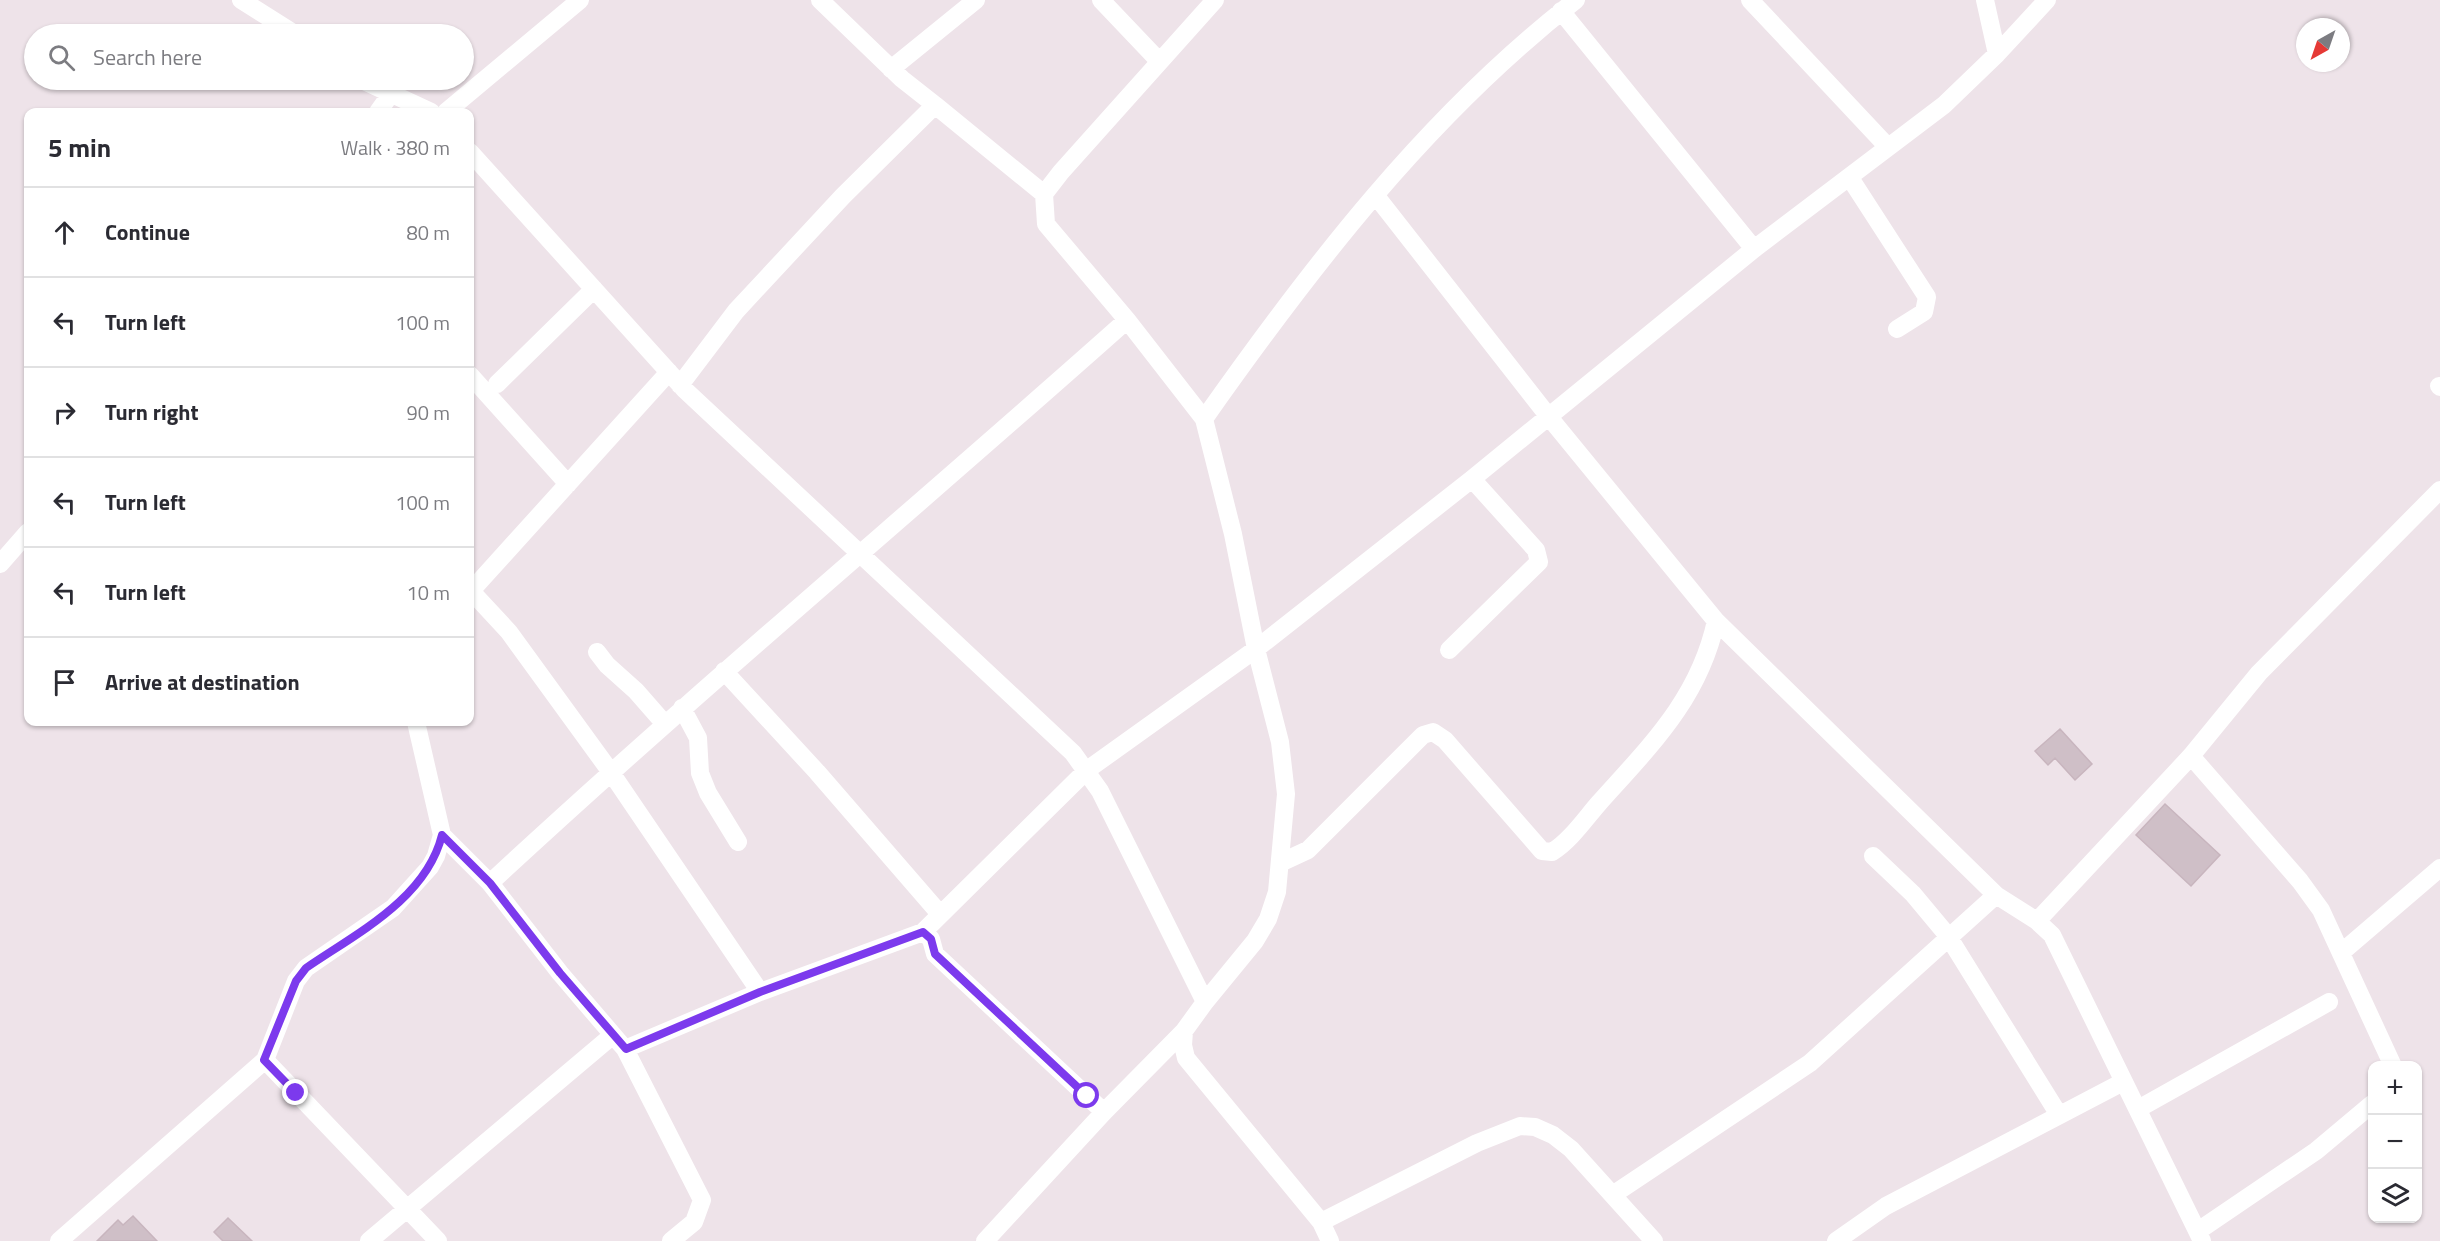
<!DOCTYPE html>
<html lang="en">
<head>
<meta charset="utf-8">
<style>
	:root { --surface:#fff; --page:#f7f7f7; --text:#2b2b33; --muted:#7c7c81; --line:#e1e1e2 }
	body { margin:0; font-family:"Titillium Web",sans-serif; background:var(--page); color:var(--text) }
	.controls { position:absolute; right:18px; bottom:18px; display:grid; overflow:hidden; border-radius:12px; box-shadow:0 2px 4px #0004 }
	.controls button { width:54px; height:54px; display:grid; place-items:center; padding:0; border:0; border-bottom:2px solid var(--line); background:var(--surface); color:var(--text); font:30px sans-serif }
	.compass { position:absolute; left:2296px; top:18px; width:54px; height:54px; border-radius:50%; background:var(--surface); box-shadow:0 2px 4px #0004; rotate:220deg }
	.stop { position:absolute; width:18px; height:18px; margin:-14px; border:4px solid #7c3aed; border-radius:50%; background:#fff }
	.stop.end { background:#7c3aed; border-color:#fff; box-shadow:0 2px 6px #0008 }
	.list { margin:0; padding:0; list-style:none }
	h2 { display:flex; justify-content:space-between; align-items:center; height:78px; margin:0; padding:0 24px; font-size:26px }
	h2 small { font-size:20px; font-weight:400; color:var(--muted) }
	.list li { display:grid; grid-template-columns:39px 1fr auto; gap:18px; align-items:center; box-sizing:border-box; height:90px; padding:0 24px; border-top:2px solid var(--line) }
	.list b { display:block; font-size:22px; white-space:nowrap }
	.list em { font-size:20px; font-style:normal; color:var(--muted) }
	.icon { flex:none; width:33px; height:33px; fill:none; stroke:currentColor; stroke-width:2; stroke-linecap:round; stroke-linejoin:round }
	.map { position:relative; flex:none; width:2440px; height:1241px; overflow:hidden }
	.search { position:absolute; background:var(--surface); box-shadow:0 2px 4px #0004; left:24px; top:24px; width:450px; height:66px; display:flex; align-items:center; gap:15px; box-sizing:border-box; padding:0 21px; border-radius:33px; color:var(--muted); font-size:22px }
	.panel { position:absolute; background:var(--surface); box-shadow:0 2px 4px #0004; left:24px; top:108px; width:450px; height:618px; border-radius:12px }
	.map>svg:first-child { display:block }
	.building { fill:#cfbfc7; stroke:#c8b5be; stroke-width:1.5 }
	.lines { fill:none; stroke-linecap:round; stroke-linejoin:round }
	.minor { stroke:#fff; stroke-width:18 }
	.route { stroke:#7c3aed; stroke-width:8 }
</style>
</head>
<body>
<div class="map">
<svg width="2440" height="1241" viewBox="0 0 2440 1241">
	<rect width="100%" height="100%" fill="#eee3e9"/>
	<!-- building -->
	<path class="building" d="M2060 729 2092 764 2075 780 2055 758 2048 765 2035 751Z
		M2165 804 2220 855 2191 886 2136 835Z
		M133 1216 157 1241H97L118 1220 123 1225Z
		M228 1218 252 1241H223L214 1232Z"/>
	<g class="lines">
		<!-- minor -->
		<path class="minor" d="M241 0 295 34
			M1101 0 1159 61
			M1750 0 1887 146
			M1985 0 1997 54
			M1561 11 1754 249
			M891 69 976 0
			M362 80 431 112
			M935 105 1044 194
			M378 112 390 95
			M446 112 580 0
			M470 152 685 390 1073 753 1100 791 1205 1002 1255 941 1268 919 1277 892 1286 794 1280 742 1256 649 1233 534 1204 419 1127 320 1046 224 1044 194 1061 172 1215 0
			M1850 178 1927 297 1924 312 1897 329
			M1376 196 1549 417 1716 621 1996 895 2037 921 2052 935 2202 1241
			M470 375 568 484
			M497 384 594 289
			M680 385 736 311 843 196 935 105 902 79 820 0
			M2439 386 2440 387
			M1204 419C1311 267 1428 115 1576 0
			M0 564 28 532
			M471 591 509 632 610 771 760 992
			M470 592 669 372
			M1449 650 1539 562 1536 550 1472 479
			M597 652 607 665 636 691 664 723
			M724 671 817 772 940 914
			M682 708 698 738 700 773 708 793 738 842
			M2191 756 2300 881 2321 910 2393 1066
			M442 835 490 883 560 973 625 1049 702 1200 694 1222 671 1241
			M1873 856 1913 894 1948 936 2059 1115
			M1280 863 1308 850 1423 735 1433 732 1445 740 1542 851 1552 852C1570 841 1585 819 1599 803 1650 746 1699 699 1716 621
			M490 883C698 690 915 509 1127 320
			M2037 921 2191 756 2259 673 2440 490
			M923 932 1087 770 1256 649 1472 479 1754 249 1944 105 1997 54 2047 0
			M2342 952 2440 868
			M1184 1031 1183 1045 1186 1058 1321 1222 1330 1241
			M625 1049 760 992 923 932 931 939 935 954 1104 1112
			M265 1060 438 1241
			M2138 1109 2329 1002
			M1614 1194 1810 1063 1996 895
			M1321 1222 1477 1143 1520 1126 1535 1127 1553 1135 1571 1149 1654 1241
			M2198 1231 2316 1151 2372 1104
			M59 1241 265 1060 296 981 306 968 393 908 430 867 436 856 442 835 416 722
			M369 1241 613 1035
			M985 1241 1104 1112 1184 1031 1205 1002
			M1836 1241 1886 1206 2123 1082"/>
	</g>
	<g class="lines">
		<!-- route -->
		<path class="route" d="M296 1093 264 1060 296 981 306 968C357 933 426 899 442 835L490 883 560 973 626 1049 760 992 923 932 931 939 935 954 1087 1096"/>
	</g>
</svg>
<div class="controls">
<button>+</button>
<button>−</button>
<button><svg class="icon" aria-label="layers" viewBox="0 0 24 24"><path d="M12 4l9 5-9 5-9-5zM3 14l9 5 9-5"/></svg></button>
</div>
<svg class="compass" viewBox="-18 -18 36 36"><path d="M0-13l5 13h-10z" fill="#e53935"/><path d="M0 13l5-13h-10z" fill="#7c7c81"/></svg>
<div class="stop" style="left:1087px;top:1096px"></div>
<div class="stop end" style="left:296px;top:1093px"></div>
<div class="search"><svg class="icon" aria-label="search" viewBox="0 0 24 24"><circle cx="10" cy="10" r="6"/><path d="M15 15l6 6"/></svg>Search here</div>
<section class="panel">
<h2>5 min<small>Walk · 380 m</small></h2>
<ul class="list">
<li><svg class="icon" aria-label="ahead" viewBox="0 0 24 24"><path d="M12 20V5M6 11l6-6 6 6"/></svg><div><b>Continue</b></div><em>80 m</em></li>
<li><svg class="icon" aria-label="left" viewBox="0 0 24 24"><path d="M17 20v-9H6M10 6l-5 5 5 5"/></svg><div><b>Turn left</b></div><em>100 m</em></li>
<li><svg class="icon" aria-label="right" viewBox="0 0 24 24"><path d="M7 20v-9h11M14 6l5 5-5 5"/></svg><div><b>Turn right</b></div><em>90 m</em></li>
<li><svg class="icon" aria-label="left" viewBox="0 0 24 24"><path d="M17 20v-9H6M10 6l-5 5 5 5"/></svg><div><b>Turn left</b></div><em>100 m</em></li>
<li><svg class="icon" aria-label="left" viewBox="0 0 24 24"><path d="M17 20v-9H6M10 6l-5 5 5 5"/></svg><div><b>Turn left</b></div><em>10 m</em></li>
<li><svg class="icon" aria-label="arrive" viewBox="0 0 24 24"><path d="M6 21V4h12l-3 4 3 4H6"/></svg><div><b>Arrive at destination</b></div></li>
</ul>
</section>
</div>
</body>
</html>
